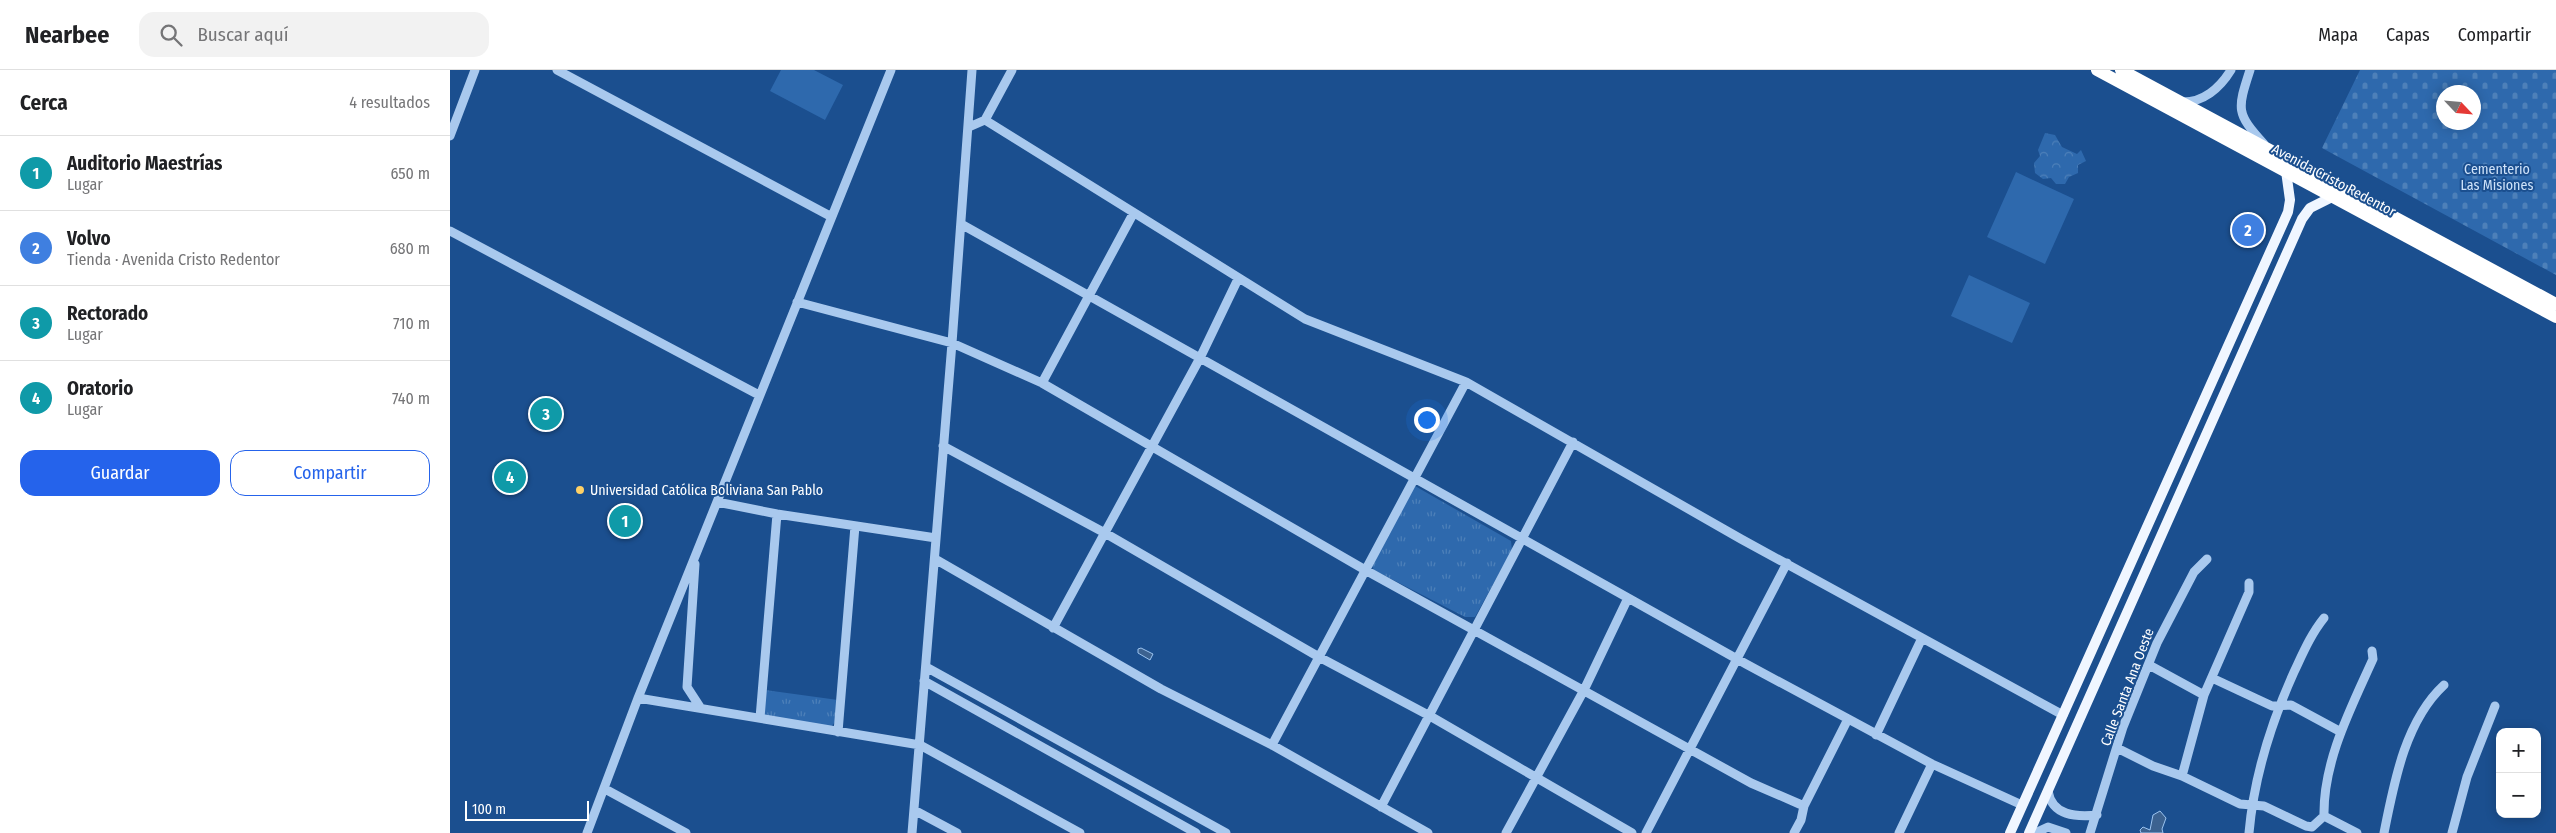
<!DOCTYPE html>
<html lang="es">
<head>
<meta charset="utf-8">
<style>
	:root { --surface:#fff; --page:#f2f2f2; --text:#202124; --muted:#757577; --line:#e0e0e0; --accent:#2563eb }
	body { margin:0; font-family:"Fira Sans Condensed",sans-serif; background:var(--page); color:var(--text) }
	.controls { position:absolute; right:15px; bottom:15px; display:grid; overflow:hidden; border-radius:10px; box-shadow:0 2px 12px #0003 }
	.controls button { width:45px; height:45px; display:grid; place-items:center; padding:0; border:0; border-bottom:1px solid var(--line); background:var(--surface); color:var(--text); font:25px sans-serif }
	.compass { position:absolute; left:1986px; top:15px; width:45px; height:45px; border-radius:50%; background:var(--surface); box-shadow:0 2px 12px #0003; rotate:116deg }
	.scale { position:absolute; left:15px; bottom:12px; width:124px; box-sizing:border-box; padding-left:5px; border:2px solid #fff; border-top:0; font-size:14px; line-height:18px; white-space:nowrap; color:#fff; -webkit-text-stroke:4px #1b4f8f; paint-order:stroke }
	.you { position:absolute; left:976px; top:349px; width:18px; height:18px; margin:-12px; border:4px solid #fff; border-radius:50%; background:#1a73e8; box-shadow:0 0 0 8px #1a73e833 }
	.badge { display:grid; place-items:center; width:32px; height:32px; border-radius:50%; background:var(--accent); color:#fff; font-size:16px; font-weight:700 }
	.pin { position:absolute; translate:-50% -50%; border:2px solid #fff; box-shadow:0 1px 5px #0006 }
	.list { margin:0; padding:0; list-style:none }
	h2 { display:flex; justify-content:space-between; align-items:center; height:65px; margin:0; padding:0 20px; font-size:21px }
	h2 small { font-size:16px; font-weight:400; color:var(--muted) }
	.list li { display:grid; grid-template-columns:32px 1fr auto; gap:15px; align-items:center; box-sizing:border-box; height:75px; padding:0 20px; border-top:1px solid var(--line) }
	.list b { display:block; font-size:19px; white-space:nowrap }
	.list p { margin:0; font-size:16px; white-space:nowrap; color:var(--muted) }
	.list em { font-size:16px; font-style:normal; color:var(--muted) }
	.actions { display:flex; gap:10px; padding:15px 20px }
	.actions a { flex:1; padding:11px 0; border:1px solid var(--accent); border-radius:15px; text-align:center; font-size:18px; color:var(--accent) }
	.actions .main { background:var(--accent); color:#fff }
	.icon { flex:none; width:28px; height:28px; fill:none; stroke:currentColor; stroke-width:2; stroke-linecap:round; stroke-linejoin:round }
	.map { position:relative; flex:none; width:2106px; height:763px; overflow:hidden }
	header { display:flex; align-items:center; gap:30px; box-sizing:border-box; height:70px; padding:0 25px; background:var(--surface); border-bottom:1px solid var(--line) }
	header strong { font-size:24px }
	nav { display:flex; gap:28px; margin-inline-start:auto; font-size:18px }
	.search { width:350px; height:45px; background:var(--page); display:flex; align-items:center; gap:12px; box-sizing:border-box; padding:0 18px; border-radius:15px; color:var(--muted); font-size:19px }
	main { display:flex }
	aside { flex:1; background:var(--surface) }
	.map>svg:first-child { display:block }
	.grass { fill:#2e69ad }
	.forest { fill:url(#forest-crowns) }
	.cemetery { fill:url(#cemetery-stones); fill-rule:evenodd }
	.park { fill:url(#park-tufts) }
	.water { fill:#3c6290; stroke:#9cc4f0 }
	.lines { fill:none; stroke-linecap:round; stroke-linejoin:round }
	.minor { stroke:#a9c9ee; stroke-width:9 }
	.major { stroke:#f0f6ff; stroke-width:10 }
	.highway { stroke:#fff; stroke-width:12 }
	.poi-dot { fill:#ffd166; stroke:#1b4f8f; stroke-width:2 }
	.labels { text-anchor:middle; stroke-width:4; stroke-linejoin:round; paint-order:stroke }
	.park-label { font-size:14px; fill:#cfe3fa; stroke:#1b4f8f }
	.street-label { font-size:14px; fill:#fff; stroke:#1b4f8f }
	.poi-label { font-size:14px; fill:#fff; stroke:#1b4f8f; text-anchor:start }
</style>
</head>
<body>
<header>
<strong>Nearbee</strong>
<div class="search"><svg class="icon" aria-label="search" viewBox="0 0 24 24"><circle cx="10" cy="10" r="6"/><path d="M15 15l6 6"/></svg>Buscar aquí</div>
<nav><a>Mapa</a><a>Capas</a><a>Compartir</a></nav>
</header>
<main>
<aside>
<h2>Cerca<small>4 resultados</small></h2>
<ul class="list">
<li><span class="badge" style="background:#0f9aa8">1</span><div><b>Auditorio Maestrías</b><p>Lugar</p></div><em>650 m</em></li>
<li><span class="badge" style="background:#3f7fe0">2</span><div><b>Volvo</b><p>Tienda · Avenida Cristo Redentor</p></div><em>680 m</em></li>
<li><span class="badge" style="background:#0f9aa8">3</span><div><b>Rectorado</b><p>Lugar</p></div><em>710 m</em></li>
<li><span class="badge" style="background:#0f9aa8">4</span><div><b>Oratorio</b><p>Lugar</p></div><em>740 m</em></li>
</ul>
<div class="actions"><a class="main">Guardar</a><a>Compartir</a></div>
</aside>
<div class="map">
<svg width="2106" height="763" viewBox="0 0 2106 763">
	<defs>
		<pattern id="forest-crowns" width="20" height="18" patternUnits="userSpaceOnUse" patternTransform="scale(1.25)"><rect width="20" height="18" fill="#2e69ad"/><path d="M2 6a3 3 0 1 1 6 0M12 15a3 3 0 1 1 6 0" fill="none" stroke="#4d80b9"/></pattern>
		<pattern id="cemetery-stones" width="16" height="16" patternUnits="userSpaceOnUse" patternTransform="scale(1.25)"><rect width="16" height="16" fill="#2e69ad"/><path d="M2 7V4a2 2 0 0 1 4 0v3zM10 15v-3a2 2 0 0 1 4 0v3z" fill="#4d80b9"/></pattern>
		<pattern id="park-tufts" width="24" height="20" patternUnits="userSpaceOnUse" patternTransform="scale(1.25)"><rect width="24" height="20" fill="#2e69ad"/><path d="M3 7l-1-3M5 7V3M7 7l1-3M15 17l-1-3M17 17v-4M19 17l1-3" fill="none" stroke="#4d80b9"/></pattern>
	</defs>
	<rect width="100%" height="100%" fill="#1b4f8f"/>
	<!-- grass -->
	<path class="grass" d="M331 0H364L393 15 375 50 320 21Z
		M1566 102 1624 129 1595 194 1537 167Z
		M1519 205 1580 233 1562 273 1501 246Z"/>
	<!-- forest -->
	<path class="forest" d="M1595 63 1605 65 1612 77 1627 84 1631 80 1636 91 1628 95V103L1619 107 1615 114H1606L1601 108 1593 109 1585 103 1584 93 1590 86 1588 80Z"/>
	<!-- cemetery -->
	<path class="cemetery" d="M1910 0H2106V205L1872 78ZM1994 22H2024V52H1994Z"/>
	<!-- park -->
	<path class="park" d="M965 416 1061 471 1062 480 1025 547H1015L924 500 922 496Z
		M315 620 388 630 385 652 381 657 320 648 314 645Z"/>
	<!-- water -->
	<path class="water" d="M691 578 703 584 700 590 688 583V579Z
		M1710 741 1716 748 1712 759 1713 763H1691L1690 760 1693 757 1700 760 1703 745Z"/>
	<g class="lines">
		<!-- minor -->
		<path class="minor" d="M107 0 380 146
			M1800 0C1787 40 1786 43 1814 74
			M1731 32C1753 33 1770 18 1781 0
			M535 50 855 249 1016 312 1291 469 1613 645
			M519 57 535 50 562 0
			M0 66 25 0
			M511 154 1296 594 1482 694 1572 735
			M0 161 309 325
			M347 232 502 273 592 313 917 501 1301 713 1354 736
			M592 313 683 144
			M493 376 655 463 869 587 980 646 1182 763
			M267 432 327 444 486 468
			M485 489 711 619 822 675 978 763
			M245 494 237 617 250 637
			M603 558 750 288 788 209
			M1699 595 1754 625
			M476 597 776 763
			M1762 608 1822 636 1841 635 1891 662
			M474 611 746 763
			M188 628 470 675 630 763
			M310 648 327 444
			M388 662 405 456
			M1426 665 1472 568
			M822 675 1016 312
			M1667 678 1703 696 1732 706 1790 734 1814 736 1856 756 1862 757 1874 746 1907 763
			M1732 706 1754 625 1799 522V513
			M155 719 236 763
			M1598 721C1602 746 1626 747 1647 745
			M931 737 1123 372
			M464 740 507 763
			M1874 746C1873 691 1901 638 1923 589L1922 581
			M137 763 188 628 441 0
			M462 763 502 273 522 0
			M1056 763 1134 620 1178 528
			M1196 763 1337 493
			M1344 763 1351 750 1354 736 1398 649
			M1449 763 1482 694
			M1585 763 1598 757 1616 763
			M1640 763 1673 657 1707 573 1744 502 1757 489
			M1799 763C1804 706 1821 653 1844 602 1853 583 1861 564 1874 548
			M1934 763C1944 713 1955 651 1994 615
			M2002 763 2017 707 2045 636"/>
		<!-- major -->
		<path class="major" d="M1560 763 1838 142 1840 130 1836 101
			M1579 763 1852 149 1860 138 1884 126"/>
		<!-- highway -->
		<path class="highway" d="M1647 0 2106 247
			M1671 0 2106 234"/>
	</g>
	<!-- markers -->
	<circle class="poi-dot" cx="130" cy="420" r="5"/>
	<g class="labels">
		<!-- park labels -->
		<g class="park-label">
			<text x="2047" y="104">Cementerio<tspan x="2047" dy="16">Las Misiones</tspan></text>
		</g>
		<!-- street labels -->
		<g class="street-label">
			<text transform="translate(1884 110) rotate(28)" y="5">Avenida Cristo Redentor</text>
			<text transform="translate(1677 617) rotate(-69)" y="5">Calle Santa Ana Oeste</text>
		</g>
		<!-- poi labels -->
		<g class="poi-label">
			<text x="140" y="425">Universidad Católica Boliviana San Pablo</text>
		</g>
	</g>
</svg>
<div class="controls">
<button>+</button>
<button>−</button>
</div>
<svg class="compass" viewBox="-18 -18 36 36"><path d="M0-13l5 13h-10z" fill="#e53935"/><path d="M0 13l5-13h-10z" fill="#757577"/></svg>
<div class="scale">100 m</div>
<div class="you"></div>
<div class="pin badge" style="left:175px;top:451px;background:#0f9aa8">1</div>
<div class="pin badge" style="left:1798px;top:160px;background:#3f7fe0">2</div>
<div class="pin badge" style="left:96px;top:344px;background:#0f9aa8">3</div>
<div class="pin badge" style="left:60px;top:407px;background:#0f9aa8">4</div>
</div>
</main>
</body>
</html>
